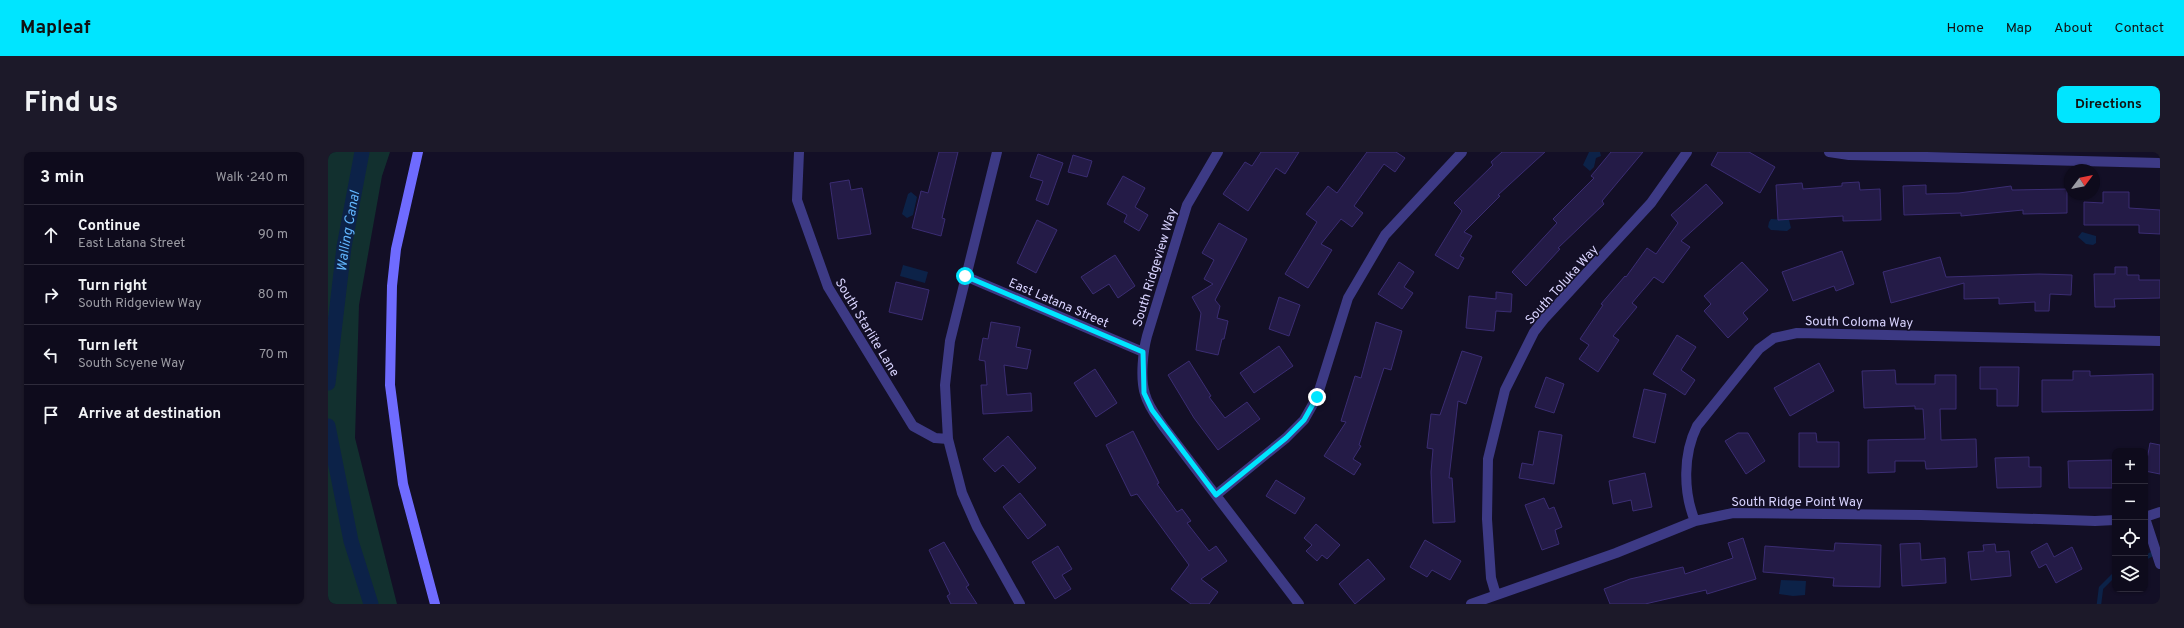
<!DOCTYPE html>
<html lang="en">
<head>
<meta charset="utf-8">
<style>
	:root { --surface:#0e0b1c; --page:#1c1929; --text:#f1f3f6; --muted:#9b9ba3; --line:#2e2b3b; --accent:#00e5ff }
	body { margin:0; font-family:Overpass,sans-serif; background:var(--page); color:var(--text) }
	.controls { position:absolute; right:12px; bottom:12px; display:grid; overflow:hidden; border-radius:8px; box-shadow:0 1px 3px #0004 }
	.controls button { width:36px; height:36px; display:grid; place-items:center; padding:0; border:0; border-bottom:1px solid var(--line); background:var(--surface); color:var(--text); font:20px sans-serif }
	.compass { position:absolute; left:1736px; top:12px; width:36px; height:36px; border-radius:50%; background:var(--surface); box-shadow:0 1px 3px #0004; rotate:58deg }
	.stop { position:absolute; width:12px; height:12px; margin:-9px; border:3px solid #00e5ff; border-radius:50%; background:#fff }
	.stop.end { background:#00e5ff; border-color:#fff; box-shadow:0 1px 4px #0008 }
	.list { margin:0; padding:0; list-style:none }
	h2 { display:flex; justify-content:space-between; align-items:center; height:52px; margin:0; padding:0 16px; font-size:17px }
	h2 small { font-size:13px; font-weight:400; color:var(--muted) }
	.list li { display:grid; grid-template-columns:26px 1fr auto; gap:12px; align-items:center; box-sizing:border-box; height:60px; padding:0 16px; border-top:1px solid var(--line) }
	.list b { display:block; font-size:15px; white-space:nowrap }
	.list p { margin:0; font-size:13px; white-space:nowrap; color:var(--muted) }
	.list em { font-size:13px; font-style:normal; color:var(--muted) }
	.icon { flex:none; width:22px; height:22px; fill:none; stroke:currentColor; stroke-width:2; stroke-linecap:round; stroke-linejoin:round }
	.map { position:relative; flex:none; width:1832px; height:452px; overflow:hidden; border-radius:8px }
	header { display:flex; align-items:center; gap:24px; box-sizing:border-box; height:56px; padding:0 20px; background:var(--accent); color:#111 }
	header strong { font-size:19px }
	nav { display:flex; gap:22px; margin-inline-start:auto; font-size:14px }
	.intro { display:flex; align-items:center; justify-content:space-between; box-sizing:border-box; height:96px; padding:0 24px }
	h1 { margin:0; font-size:28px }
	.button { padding:10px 18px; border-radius:8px; background:var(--accent); color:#111; font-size:14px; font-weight:700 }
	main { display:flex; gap:24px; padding:0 24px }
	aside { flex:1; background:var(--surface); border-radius:8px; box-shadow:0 1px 3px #0004 }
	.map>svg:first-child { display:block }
	.green { fill:#12302f }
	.water { fill:#0c2248 }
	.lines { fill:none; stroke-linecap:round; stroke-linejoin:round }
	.stream { stroke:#0c2248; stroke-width:4.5 }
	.canal { stroke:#0c2248; stroke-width:15 }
	.building { fill:#241b47; stroke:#3b2d73 }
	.street { stroke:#3d3a85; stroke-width:10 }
	.secondary { stroke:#6f6bff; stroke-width:10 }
	.route { stroke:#00e5ff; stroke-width:5 }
	.labels { text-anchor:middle; stroke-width:3; stroke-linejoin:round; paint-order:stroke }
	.street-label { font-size:13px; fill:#d9d4ff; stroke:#130f26 }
	.water-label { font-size:14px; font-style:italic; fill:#62b6ff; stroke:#130f26 }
</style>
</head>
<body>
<header>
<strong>Mapleaf</strong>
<nav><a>Home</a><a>Map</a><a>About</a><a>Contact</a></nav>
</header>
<div class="intro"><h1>Find us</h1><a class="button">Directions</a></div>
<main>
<aside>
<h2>3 min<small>Walk · 240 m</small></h2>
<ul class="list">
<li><svg class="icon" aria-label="ahead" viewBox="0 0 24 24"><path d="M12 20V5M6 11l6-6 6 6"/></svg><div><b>Continue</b><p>East Latana Street</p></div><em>90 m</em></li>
<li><svg class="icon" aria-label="right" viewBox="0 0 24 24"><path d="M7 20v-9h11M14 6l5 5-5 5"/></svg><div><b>Turn right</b><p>South Ridgeview Way</p></div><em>80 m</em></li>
<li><svg class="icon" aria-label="left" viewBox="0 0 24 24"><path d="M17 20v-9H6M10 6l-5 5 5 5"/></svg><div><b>Turn left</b><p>South Scyene Way</p></div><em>70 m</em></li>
<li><svg class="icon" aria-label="arrive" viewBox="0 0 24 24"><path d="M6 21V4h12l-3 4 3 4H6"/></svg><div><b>Arrive at destination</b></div></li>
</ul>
</aside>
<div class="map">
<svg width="1832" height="452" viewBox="0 0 1832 452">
	<rect width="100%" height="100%" fill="#130f26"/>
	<!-- green -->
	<path class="green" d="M0 0H62L54 24 31 153 27 286 69 452H0Z"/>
	<!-- water -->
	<path class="water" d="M1261 0H1272L1273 4 1268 6 1266 15 1262 19 1255 13Z
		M583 40 589 45 585 63 579 66 574 62 580 42Z
		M1443 67 1461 68 1463 76 1459 79 1443 78 1440 75 1441 70Z
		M1754 80 1768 84V91L1765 93 1758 92 1750 85Z
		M575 113 600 120 597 131 572 124Z
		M1453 428 1478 429 1477 443 1465 444 1451 442Z"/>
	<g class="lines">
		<!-- stream -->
		<path class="stream" d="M1817 406 1829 399
			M1771 452 1773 436 1787 422"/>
		<!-- canal -->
		<g class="canal">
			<path id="s1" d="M0 231 16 95 34 0"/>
			<path d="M0 274 23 389 43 452"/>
		</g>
	</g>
	<!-- building -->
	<path class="building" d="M611 0H630L614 66 617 67 613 84 584 76 593 39 600 41Z
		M933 0H971L957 22 948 16 920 59 895 42 917 10 924 14Z
		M1039 0H1068L1077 6 1067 20 1056 12 1026 54 1035 61 1024 75 1013 67 993 92 1004 98 980 136 957 122 989 70 978 62 1000 34 1009 41Z
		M1174 0H1217L1170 43 1172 44 1136 80 1144 84 1132 104 1136 106 1130 117 1107 103 1134 59 1126 51 1165 13 1163 10Z
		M1283 0H1315L1274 49 1276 52 1230 96 1232 97 1198 134 1184 120 1229 71 1225 67 1266 26 1263 24Z
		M1390 0H1421L1447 15 1432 41 1383 13Z
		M710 2 735 11 720 53 708 48 715 29 702 25Z
		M745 3 764 9 759 25 740 20Z
		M795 24 817 36 807 55 820 63 811 79 796 70 799 63 779 52Z
		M521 28 523 38 534 36 543 82 510 87 502 31Z
		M1531 30 1532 38 1552 37 1553 68 1515 69V64L1450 68 1448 33 1474 31 1475 37 1514 34V31Z
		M1378 32 1395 51 1353 89 1362 95 1335 131 1326 125 1304 151 1309 155 1285 184 1291 188 1270 220 1251 207 1261 193 1252 187 1275 153 1273 152 1297 124 1298 125 1319 96 1328 102 1350 71 1343 63Z
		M1598 33V42L1631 41 1683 34 1684 38 1739 37V61L1695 62V58L1633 64V61L1576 63 1575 34Z
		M1775 40H1801V56L1832 58V82L1811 81V73H1756V50L1775 51Z
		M709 68 729 78 708 121 689 111Z
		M891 71 919 87 887 148 892 154 889 166 900 169 896 187H894L890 203 868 198 873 161 864 145 885 132 876 127 886 108 874 101Z
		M1514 99 1526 132 1508 139 1506 134 1465 149 1454 120Z
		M787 103 807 134 790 146 781 132 765 142 753 125Z
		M1612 105 1618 125 1711 122 1744 123 1743 143 1722 142 1721 159H1707V150L1671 152V146L1636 147V131L1563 151 1555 120Z
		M1071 110 1086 120 1076 135 1085 141 1074 157 1050 142Z
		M1414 110 1440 138 1415 161 1420 167 1400 186 1376 159 1383 152 1376 144Z
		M1787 115H1799V123H1811V128H1832V146L1786 147 1787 155H1767L1766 122H1787Z
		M568 130 601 138 594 168 561 160Z
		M1168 140 1184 142 1183 160 1168 159 1166 179 1138 176 1141 144 1168 147Z
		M951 145 972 153 961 184 941 177Z
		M663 170 692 175 688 195 703 198 699 217 676 213 679 243 703 241 704 259 655 262 653 233H659L657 209 651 208 655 186 660 187Z
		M1048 170 1074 179 1063 218 1056 216 1031 293 1033 294 1025 307 1033 312 1026 323 996 304 1018 270 1013 269 1027 224 1033 226Z
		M1349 183 1368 195 1353 218 1367 228 1357 243 1325 222Z
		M951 194 965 214 926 241 912 221Z
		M1134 199 1154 205 1138 252 1130 249 1121 326H1124L1127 370 1105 371 1103 320 1105 297 1099 296 1103 262 1112 263Z
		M861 209 883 244 881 245 897 266 919 250 932 267 890 298 866 266 840 223Z
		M1491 211 1506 239 1462 264 1446 236Z
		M1652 215H1691L1690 254H1669V237H1652Z
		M767 217 789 251 768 265 746 231Z
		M1567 218 1568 232H1607V223H1628V257H1612L1613 288 1648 287 1649 315 1598 317 1597 309H1567V320L1540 321V288L1597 287 1595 257H1587V254L1536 256 1534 219Z
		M1745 219H1762V224L1825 222V258L1714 260V228H1745Z
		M1218 225 1236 232 1226 261 1207 255Z
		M1316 237 1338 242 1327 291 1305 285Z
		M805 279 831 331 829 332 849 360 854 357 863 369 859 371 881 399 888 394 899 409 873 427 890 440 881 452H863L843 437 861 413 809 342 803 344 778 293Z
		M1211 279 1234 283 1226 332 1191 326 1194 311 1205 313Z
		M1410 281H1420L1437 309 1418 322 1397 289Z
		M1471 281H1488L1489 290H1511V315H1471Z
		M680 284 708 316 691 331 675 313 667 320 655 307Z
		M1822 291 1832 293V322L1817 319Z
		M1701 305V315H1713V335L1669 336 1667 306Z
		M1784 308V336H1741L1740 309Z
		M1317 321 1324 355 1305 359 1303 348 1285 352 1281 329Z
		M948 328 977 346 967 362 938 344Z
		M692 341 718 373 700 387 675 355Z
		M1216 346 1221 357 1226 355 1234 375 1227 378 1231 392 1214 398 1197 353Z
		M988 372 1012 393 999 407 994 403 989 409 978 399 984 393 976 386Z
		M1415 386 1428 427 1379 442 1378 438 1317 452H1282L1276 437 1302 427 1355 415 1357 422 1405 406 1400 391Z
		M1097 388 1133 409 1122 428 1104 418 1099 425 1082 415Z
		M616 390 641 433 638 435 649 452H623L619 444 622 442 601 398Z
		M1507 391 1553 393 1552 435 1505 434 1506 426 1435 420 1437 394 1506 399Z
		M1592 391 1593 408 1617 406 1618 431 1574 434 1572 392Z
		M1719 391 1726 405 1744 395 1754 417 1728 431 1718 412 1711 416 1703 400Z
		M1667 392 1668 400 1681 399 1683 424 1643 428 1640 400 1656 399 1655 393Z
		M730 394 744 417 734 423 743 437 727 447 704 410Z
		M1040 407 1057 427 1027 452 1011 432Z"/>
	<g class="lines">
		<!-- street -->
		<path class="street" d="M471 0 469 48 500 135 585 274 607 286 620 287
			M669 0 622 189 617 233 620 287 634 341 649 375 692 452
			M890 0 859 53 819 184C815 199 812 226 817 242 820 254 828 264 835 274L971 452
			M1501 0 1521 3 1832 11
			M637 124 815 200
			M888 343 958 286 976 268 989 245 1020 146 1057 83 1134 0
			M1817 365 1832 360
			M1817 366 1832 412
			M1367 369C1355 340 1355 302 1369 274L1431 197 1446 186 1469 181 1832 189
			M1168 443 1163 426 1159 367 1160 307 1177 238 1206 180 1217 166 1323 51 1359 0
			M1143 452 1288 401 1367 369 1405 361 1593 363 1767 369 1787 368"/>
		<!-- secondary -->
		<path class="secondary" d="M90 0 68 97 64 134 62 233 75 332 107 452"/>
	</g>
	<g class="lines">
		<!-- route -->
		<path class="route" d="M637 124 815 200 816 241 824 258 888 343 958 286 976 268 989 245"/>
	</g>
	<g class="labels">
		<!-- street labels -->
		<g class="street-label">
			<text transform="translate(826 115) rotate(-73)" y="5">South Ridgeview Way</text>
			<text transform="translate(1233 132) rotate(-48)" y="5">South Toluka Way</text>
			<text transform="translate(731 150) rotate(23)" y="5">East Latana Street</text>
			<text transform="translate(1531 169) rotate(1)" y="5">South Coloma Way</text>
			<text transform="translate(540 175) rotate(59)" y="5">South Starlite Lane</text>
			<text x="1469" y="354">South Ridge Point Way</text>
		</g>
		<!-- water labels -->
		<g class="water-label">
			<text dy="5" stroke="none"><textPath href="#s1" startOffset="153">Walling Canal</textPath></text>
		</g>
	</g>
</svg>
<div class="controls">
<button>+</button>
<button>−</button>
<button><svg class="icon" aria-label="locate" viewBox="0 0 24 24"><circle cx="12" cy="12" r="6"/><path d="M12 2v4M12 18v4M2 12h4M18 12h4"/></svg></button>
<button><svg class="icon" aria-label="layers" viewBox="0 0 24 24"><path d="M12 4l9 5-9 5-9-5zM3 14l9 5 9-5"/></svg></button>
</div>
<svg class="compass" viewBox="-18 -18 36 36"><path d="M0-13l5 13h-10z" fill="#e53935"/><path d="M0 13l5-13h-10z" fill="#9b9ba3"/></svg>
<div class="stop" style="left:637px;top:124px"></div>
<div class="stop end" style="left:989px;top:245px"></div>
</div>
</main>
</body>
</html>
